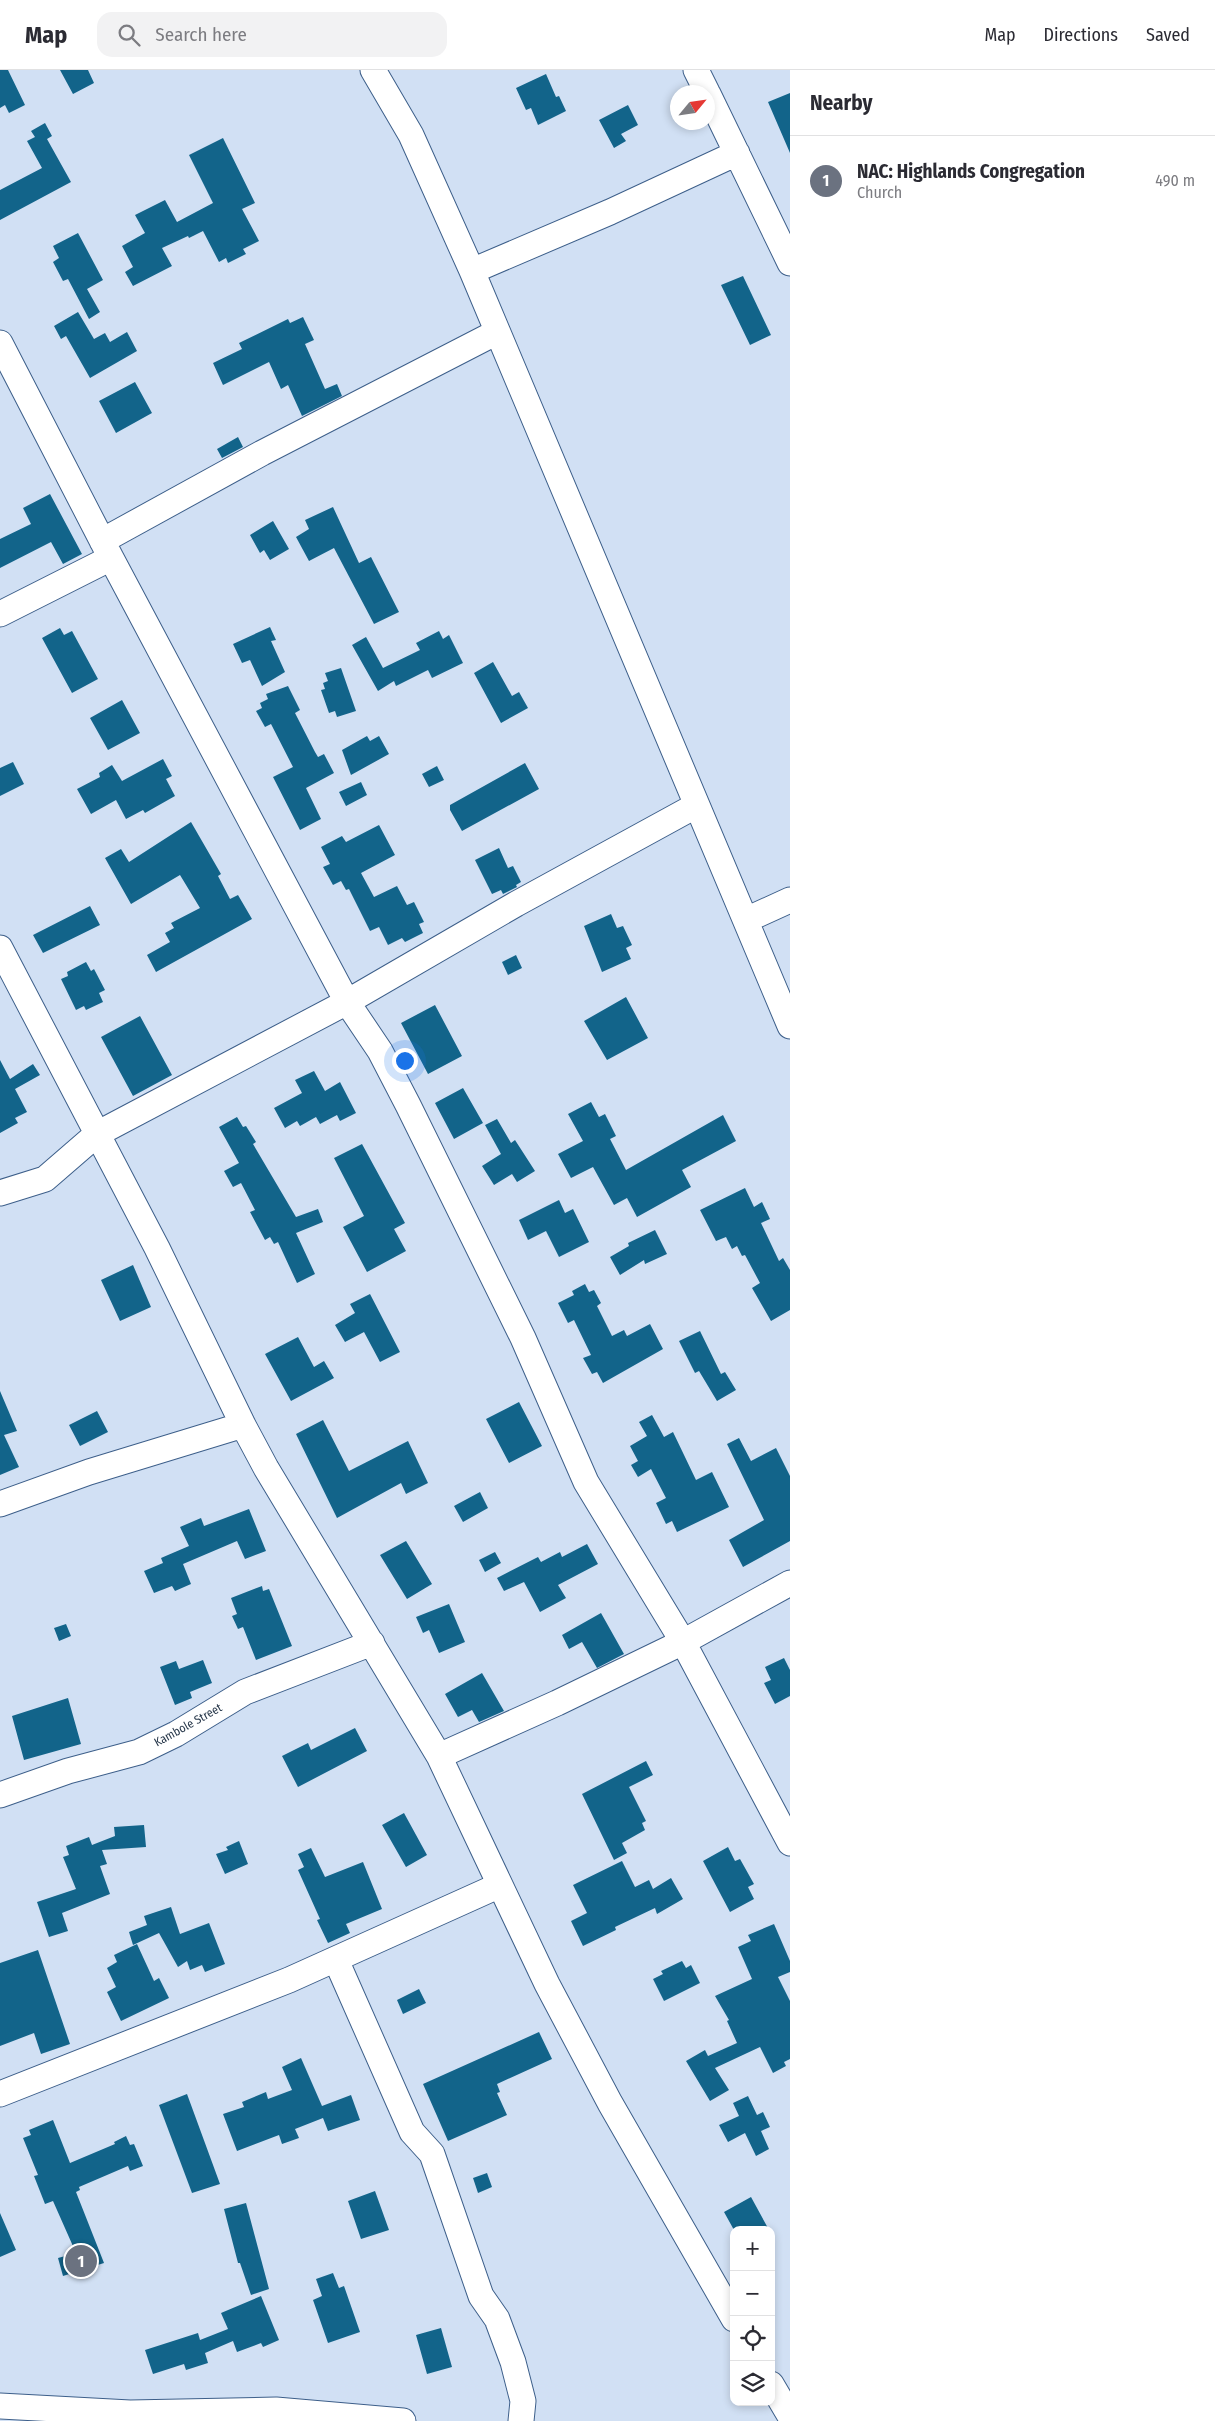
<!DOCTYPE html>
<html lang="en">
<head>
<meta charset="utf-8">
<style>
	:root { --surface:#fff; --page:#f2f2f3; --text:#2b2b33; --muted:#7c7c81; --line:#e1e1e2; --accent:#7c3aed }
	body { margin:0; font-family:"Fira Sans Condensed",sans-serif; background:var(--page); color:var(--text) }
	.controls { position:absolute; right:15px; bottom:15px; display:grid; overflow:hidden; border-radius:10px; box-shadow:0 2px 8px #0003 }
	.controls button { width:45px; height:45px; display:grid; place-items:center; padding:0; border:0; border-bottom:1px solid var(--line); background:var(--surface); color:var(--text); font:25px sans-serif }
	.compass { position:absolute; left:670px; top:15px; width:45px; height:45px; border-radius:50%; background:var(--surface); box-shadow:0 2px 8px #0003; rotate:61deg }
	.you { position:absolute; left:404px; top:990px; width:18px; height:18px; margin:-12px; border:4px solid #fff; border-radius:50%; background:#1a73e8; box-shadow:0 0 0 8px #1a73e833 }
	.badge { display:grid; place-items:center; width:32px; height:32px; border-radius:50%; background:var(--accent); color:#fff; font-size:16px; font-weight:700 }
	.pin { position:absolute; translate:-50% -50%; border:2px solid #fff; box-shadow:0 1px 5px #0006 }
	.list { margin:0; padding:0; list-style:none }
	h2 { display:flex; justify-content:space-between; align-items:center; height:65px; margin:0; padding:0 20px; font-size:21px }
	h2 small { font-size:16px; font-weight:400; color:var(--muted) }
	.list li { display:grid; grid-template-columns:32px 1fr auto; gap:15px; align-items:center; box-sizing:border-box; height:90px; padding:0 20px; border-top:1px solid var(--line) }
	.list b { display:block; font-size:19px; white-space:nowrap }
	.list p { margin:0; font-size:16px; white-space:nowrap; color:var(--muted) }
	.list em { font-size:16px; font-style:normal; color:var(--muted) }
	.icon { flex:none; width:28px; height:28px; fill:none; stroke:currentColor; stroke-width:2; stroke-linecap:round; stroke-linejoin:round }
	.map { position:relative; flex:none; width:790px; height:2351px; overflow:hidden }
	header { display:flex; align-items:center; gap:30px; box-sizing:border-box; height:70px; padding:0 25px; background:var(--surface); border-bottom:1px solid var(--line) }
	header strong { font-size:24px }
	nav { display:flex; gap:28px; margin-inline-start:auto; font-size:18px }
	.search { width:350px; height:45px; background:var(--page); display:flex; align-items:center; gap:12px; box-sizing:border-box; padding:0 18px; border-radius:15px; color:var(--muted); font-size:19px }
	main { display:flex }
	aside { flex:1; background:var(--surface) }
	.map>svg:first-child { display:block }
	.building { fill:#12648a }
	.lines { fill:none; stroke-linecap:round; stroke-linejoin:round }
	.minor-casing { stroke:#3d5f8a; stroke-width:27 }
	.minor { stroke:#fff; stroke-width:25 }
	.labels { text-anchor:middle; stroke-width:5; stroke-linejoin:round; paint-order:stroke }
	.street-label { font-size:12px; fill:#27374a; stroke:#fff }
</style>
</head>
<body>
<header>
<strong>Map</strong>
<div class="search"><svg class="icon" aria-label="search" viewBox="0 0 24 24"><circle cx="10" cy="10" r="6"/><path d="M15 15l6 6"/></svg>Search here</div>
<nav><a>Map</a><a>Directions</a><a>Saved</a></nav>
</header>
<main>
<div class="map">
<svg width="790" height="2351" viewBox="0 0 790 2351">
	<rect width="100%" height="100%" fill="#d1e0f4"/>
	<!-- building -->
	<path class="building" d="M0 0H8L25 35 9 43 5 35 0 38Z
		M60 0H88L94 13 73 24Z
		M546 4 556 27 559 26 566 41 538 55 531 38 526 40 516 18Z
		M790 23V83L768 32Z
		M628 35 638 55 621 64 626 71 614 78 599 50Z
		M45 53 52 66 47 69 71 112 0 150V120L42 98 27 71 35 67 31 61Z
		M223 68 255 133 242 139 259 171 243 179 246 184 228 193 226 188 219 192 203 161 189 168 188 166 162 178 172 196 133 216 125 202 133 197 122 176 145 163 135 145 165 130 177 152 213 133 189 85Z
		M78 163 103 210 87 219 100 242 89 249 68 209 63 211 53 192 59 188 53 176Z
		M743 206 771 265 750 275 721 215Z
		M78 242 94 269 105 263 110 272 127 262 137 281 90 308 66 266 61 269 54 256Z
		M303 247 314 270 305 274 325 319 337 314 342 326 302 346 288 315 281 319 269 292 223 315 213 293 242 279 239 273 288 249 290 253Z
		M135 312 152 343 116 363 99 331Z
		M238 367 243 377 222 388 217 379Z
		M50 424 82 484 63 494 51 472 0 498V469L31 454 23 438Z
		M333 437 359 493 371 487 399 542 374 554 334 478 309 491 296 467 309 459 305 450Z
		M273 451 289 479 270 490 264 480 260 483 250 465Z
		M270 557 276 570 271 571 285 602 262 616 250 590 242 593 233 574Z
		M60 558 64 565 72 561 98 609 72 623 42 568Z
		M439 561 443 569 449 565 463 593 432 608 428 600 396 616 394 611 378 621 352 575 366 567 383 598 420 580 416 573Z
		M493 592 512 626 519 622 528 638 501 653 474 603Z
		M341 598 356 641 337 647 335 641 329 643 321 620 325 619 323 613 328 611 325 603Z
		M288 616 300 640 295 643 315 682 318 687 324 684 334 703 306 718 321 749 300 760 273 707 293 697 271 654 265 657 256 641 262 638 260 633 268 629 266 624Z
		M122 630 140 663 108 680 90 648Z
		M367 666 370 671 379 666 389 684 351 705 342 680Z
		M163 689 172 706 166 709 175 726 145 743 143 740 126 749 116 730 91 744 77 719 100 707 99 703 112 695 122 711Z
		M13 692 24 714 0 726V698Z
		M525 693 539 719 462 761 450 740V735Z
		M437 696 444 710 429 717 422 704Z
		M361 712 367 725 346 736 339 722Z
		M191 752 221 804 218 806 230 829 238 825 252 849 156 902 147 885 170 872 165 863 174 858 171 853 200 838 180 805 131 834 105 788 121 779 129 792Z
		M379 755 395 785 361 803 374 827 397 816 407 835 414 832 424 852 419 854 423 863 405 872 402 868 388 875 379 857 370 861 349 819 346 820 341 811 333 815 323 797 330 794 321 777 342 766 346 772Z
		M499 778 508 798 513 796 521 812 516 815 517 817 503 824 501 820 492 824 475 790Z
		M90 836 100 855 43 883 33 865Z
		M611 844 617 858 623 856 632 875 626 878 631 889 602 902 584 856Z
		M516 885 522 898 508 905 502 892Z
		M86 892 91 901 94 899 105 920 99 923 103 932 86 940 84 936 76 940 61 909 68 906 67 902Z
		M626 927 648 968 607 990 584 951Z
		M435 935 462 986 428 1004 401 953Z
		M140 946 172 1005 133 1026 101 967Z
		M0 990 10 1009 33 994 40 1005 15 1019 27 1042 15 1048 18 1053 0 1063Z
		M314 1001 325 1021 340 1012 356 1043 340 1051 337 1045 320 1054 316 1047 300 1056 297 1051 285 1058 274 1038 302 1023 295 1010Z
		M463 1018 483 1053 454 1069 435 1033Z
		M591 1032 599 1047 605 1044 616 1066 610 1069 626 1100 723 1045 736 1071 682 1100 691 1117 637 1147 627 1128 614 1135 593 1097 571 1108 558 1084 583 1071 568 1044Z
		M237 1047 243 1057 246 1056 256 1072 253 1074 296 1147 318 1139 323 1152 296 1163 315 1204 297 1213 278 1172 274 1174 270 1167 265 1170 250 1142 255 1140 241 1113 233 1117 224 1101 239 1093 219 1057Z
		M497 1049 511 1073 515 1070 535 1101 517 1112 512 1104 494 1115 482 1096 501 1084 485 1055Z
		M362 1074 405 1153 394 1159 406 1181 367 1202 343 1157 364 1146 334 1088Z
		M745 1118 754 1137 762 1132 770 1149 761 1153 779 1191 783 1188 790 1200V1240L771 1251 752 1218 760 1213 745 1185 742 1186 737 1176 732 1179 726 1167 716 1171 700 1140Z
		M559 1130 565 1143 573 1139 589 1172 559 1187 546 1161 528 1170 519 1150Z
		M655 1160 667 1184 645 1194 644 1190 620 1205 610 1187 629 1176 628 1173Z
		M133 1195 151 1237 120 1251 101 1210Z
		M585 1214 589 1222 594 1220 601 1233 597 1236 612 1266 624 1260 627 1266 650 1254 663 1279 603 1313 597 1302 592 1304 583 1288 591 1285 574 1250 568 1253 558 1233 574 1225 572 1221Z
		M370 1224 400 1282 380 1292 364 1262 345 1272 335 1255 355 1243 350 1234Z
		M700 1261 721 1304 725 1302 736 1320 717 1331 699 1301 695 1303 679 1271Z
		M298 1267 314 1297 324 1291 334 1308 291 1331 265 1284Z
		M0 1321 17 1361 4 1365 19 1397 0 1405Z
		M519 1332 542 1376 509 1393 486 1349Z
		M97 1341 108 1362 80 1376 69 1355Z
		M652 1345 664 1367 673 1362 696 1410 712 1402 729 1437 677 1462 672 1451 666 1454 656 1433 666 1428 651 1399 638 1407 631 1395 638 1391 630 1376 647 1366 639 1352Z
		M323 1350 349 1401 408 1371 428 1413 406 1424 401 1413 337 1448 296 1364Z
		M739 1368 751 1391 776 1378 790 1406V1471L743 1497 729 1470 764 1450 727 1374Z
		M480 1422 488 1438 463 1452 454 1436Z
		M249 1439 266 1481 245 1489 237 1471 183 1494 191 1514 175 1521 172 1516 154 1523 144 1501 163 1493 161 1488 189 1476 180 1457 201 1448 204 1456Z
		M406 1471 432 1514 407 1529 380 1485Z
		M587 1474 598 1494 558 1515 566 1528 540 1542 524 1512 504 1521 497 1508 538 1487 541 1492 560 1482 562 1487Z
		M495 1482 501 1493 485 1502 479 1490Z
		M262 1516 263 1521 269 1519 292 1576 256 1590 243 1557 238 1559 232 1546 237 1544 231 1528Z
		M449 1534 465 1572 439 1583 429 1560 423 1563 416 1547Z
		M601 1543 624 1584 597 1598 582 1572 569 1579 562 1565Z
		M66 1554 71 1566 59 1571 54 1558Z
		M784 1588 790 1600V1626L775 1634 764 1613 771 1610 765 1597Z
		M203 1590 212 1613 190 1622 192 1628 175 1635 160 1597 176 1591 179 1599Z
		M482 1603 504 1641 479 1652 472 1640 458 1647 445 1624Z
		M68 1628 81 1674 24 1690 12 1646Z
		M355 1658 367 1681 298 1717 282 1686 308 1673 311 1680Z
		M646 1691 653 1705 629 1717 646 1751 642 1753 645 1760 622 1773 627 1783 614 1790 582 1724Z
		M404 1743 427 1785 406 1797 382 1755Z
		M144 1755 146 1777 102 1780 107 1794 100 1796 110 1824 62 1843 68 1861 49 1867 37 1832 76 1819 63 1787 69 1785 66 1776 89 1767 92 1775 115 1766 114 1757Z
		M239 1771 248 1794 225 1804 216 1784 228 1780 226 1777Z
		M728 1777 735 1791 740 1789 754 1814 748 1817 754 1829 730 1842 703 1791Z
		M311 1778 325 1807 363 1792 382 1839 346 1854 350 1863 328 1873 317 1850 320 1849 298 1800 304 1797 298 1784Z
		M622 1791 635 1817 649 1810 653 1819 671 1808 683 1829 657 1844 655 1838 615 1857 616 1860 583 1876 571 1851 587 1843 573 1815Z
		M171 1837 180 1864 209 1853 225 1894 205 1902 202 1895 190 1900 187 1891 178 1897 159 1863 133 1875 129 1862 147 1855 144 1846Z
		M774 1854 790 1891V1902L778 1907 790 1931V1989L784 1992 786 1996 773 2003 760 1977 715 1998 729 2020 710 2031 686 1991 705 1980 708 1986 737 1973 727 1951 729 1950 715 1926 752 1909 738 1877 751 1871 748 1865Z
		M137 1874 154 1911 159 1908 169 1928 121 1951 107 1922 116 1917 107 1898 117 1892 114 1885Z
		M38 1880 70 1974 41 1984 34 1963 0 1976V1893Z
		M682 1891 686 1898 691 1895 700 1913 664 1931 653 1909 663 1904 661 1901Z
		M419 1919 426 1933 403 1944 397 1930Z
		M539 1962 552 1989 497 2014 500 2022 497 2023 507 2045 448 2071 423 2014Z
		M301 1988 322 2036 351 2025 360 2050 328 2061 323 2048 295 2059 299 2068 282 2074 279 2065 237 2081 223 2044 244 2037 242 2032 266 2022 268 2029 292 2020 282 1997Z
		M187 2024 220 2114 192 2123 159 2035Z
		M748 2026 757 2045 763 2042 770 2057 761 2061 769 2079 756 2086 745 2063 728 2072 719 2055 739 2046 733 2033Z
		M53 2050 70 2093 115 2074 114 2072 126 2066 130 2075 134 2074 143 2096 130 2101 128 2096 79 2117 80 2120 76 2122 104 2193 63 2206 58 2188 76 2183 53 2131 45 2134 34 2106 38 2105 23 2068 31 2065 29 2060Z
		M487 2103 492 2117 478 2123 473 2108Z
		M375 2121 389 2160 361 2169 348 2131Z
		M751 2127 769 2160H734L724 2142Z
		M246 2133 269 2219 251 2225 240 2193H238L224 2139Z
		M0 2143 16 2180 0 2187Z
		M333 2203 339 2218 344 2216 360 2262 328 2273 313 2230 322 2226 316 2209Z
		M261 2226 279 2270 263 2277 261 2273 237 2282 233 2271 205 2283 208 2293 186 2300 184 2294 153 2304 145 2280 198 2263 200 2270 228 2259 221 2243Z
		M441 2258 452 2297 427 2304 416 2265Z"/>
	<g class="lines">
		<defs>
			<path id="minor" d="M373 0 411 65 472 201 790 956
				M696 0 707 22
				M708 24 790 193
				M472 201 610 142 737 83
				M0 273 111 488 347 932 380 981 408 1035 523 1268 586 1412 683 1572 790 1773
				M102 471 262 383 497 262
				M0 544 111 488
				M746 850 790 830
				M0 878 157 1178 243 1355 266 1398 439 1686 547 1914 610 2033 734 2249
				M0 1123 45 1109 97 1064 347 932 516 834 697 735
				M0 1434 89 1402 243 1355
				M439 1686 557 1633 683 1572 790 1513
				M0 1725 68 1701 139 1682 176 1664 245 1622 372 1573
				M336 1890 412 2062 432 2084 481 2226 497 2249 513 2292 523 2331 521 2351
				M0 2024 289 1910 500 1815
				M771 2314 790 2346
				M0 2336 130 2343 276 2340 403 2351"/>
		</defs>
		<!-- minor casing -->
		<use href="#minor" class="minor-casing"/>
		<!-- minor -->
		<use href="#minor" class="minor"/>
	</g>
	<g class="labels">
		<!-- street labels -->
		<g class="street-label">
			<text transform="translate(188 1655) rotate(-29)" y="4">Kambole Street</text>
		</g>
	</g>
</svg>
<div class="controls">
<button>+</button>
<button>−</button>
<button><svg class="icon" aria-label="locate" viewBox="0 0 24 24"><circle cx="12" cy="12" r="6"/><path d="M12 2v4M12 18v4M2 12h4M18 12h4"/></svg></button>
<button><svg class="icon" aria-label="layers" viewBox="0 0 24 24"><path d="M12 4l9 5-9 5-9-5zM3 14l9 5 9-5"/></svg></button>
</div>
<svg class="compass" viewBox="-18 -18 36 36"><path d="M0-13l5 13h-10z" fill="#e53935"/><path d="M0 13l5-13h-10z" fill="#7c7c81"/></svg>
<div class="you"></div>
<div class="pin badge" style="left:81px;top:2191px;background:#6b7280">1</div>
</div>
<aside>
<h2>Nearby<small></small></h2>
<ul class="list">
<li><span class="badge" style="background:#6b7280">1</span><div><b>NAC: Highlands Congregation</b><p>Church</p></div><em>490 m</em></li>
</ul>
</aside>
</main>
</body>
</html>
